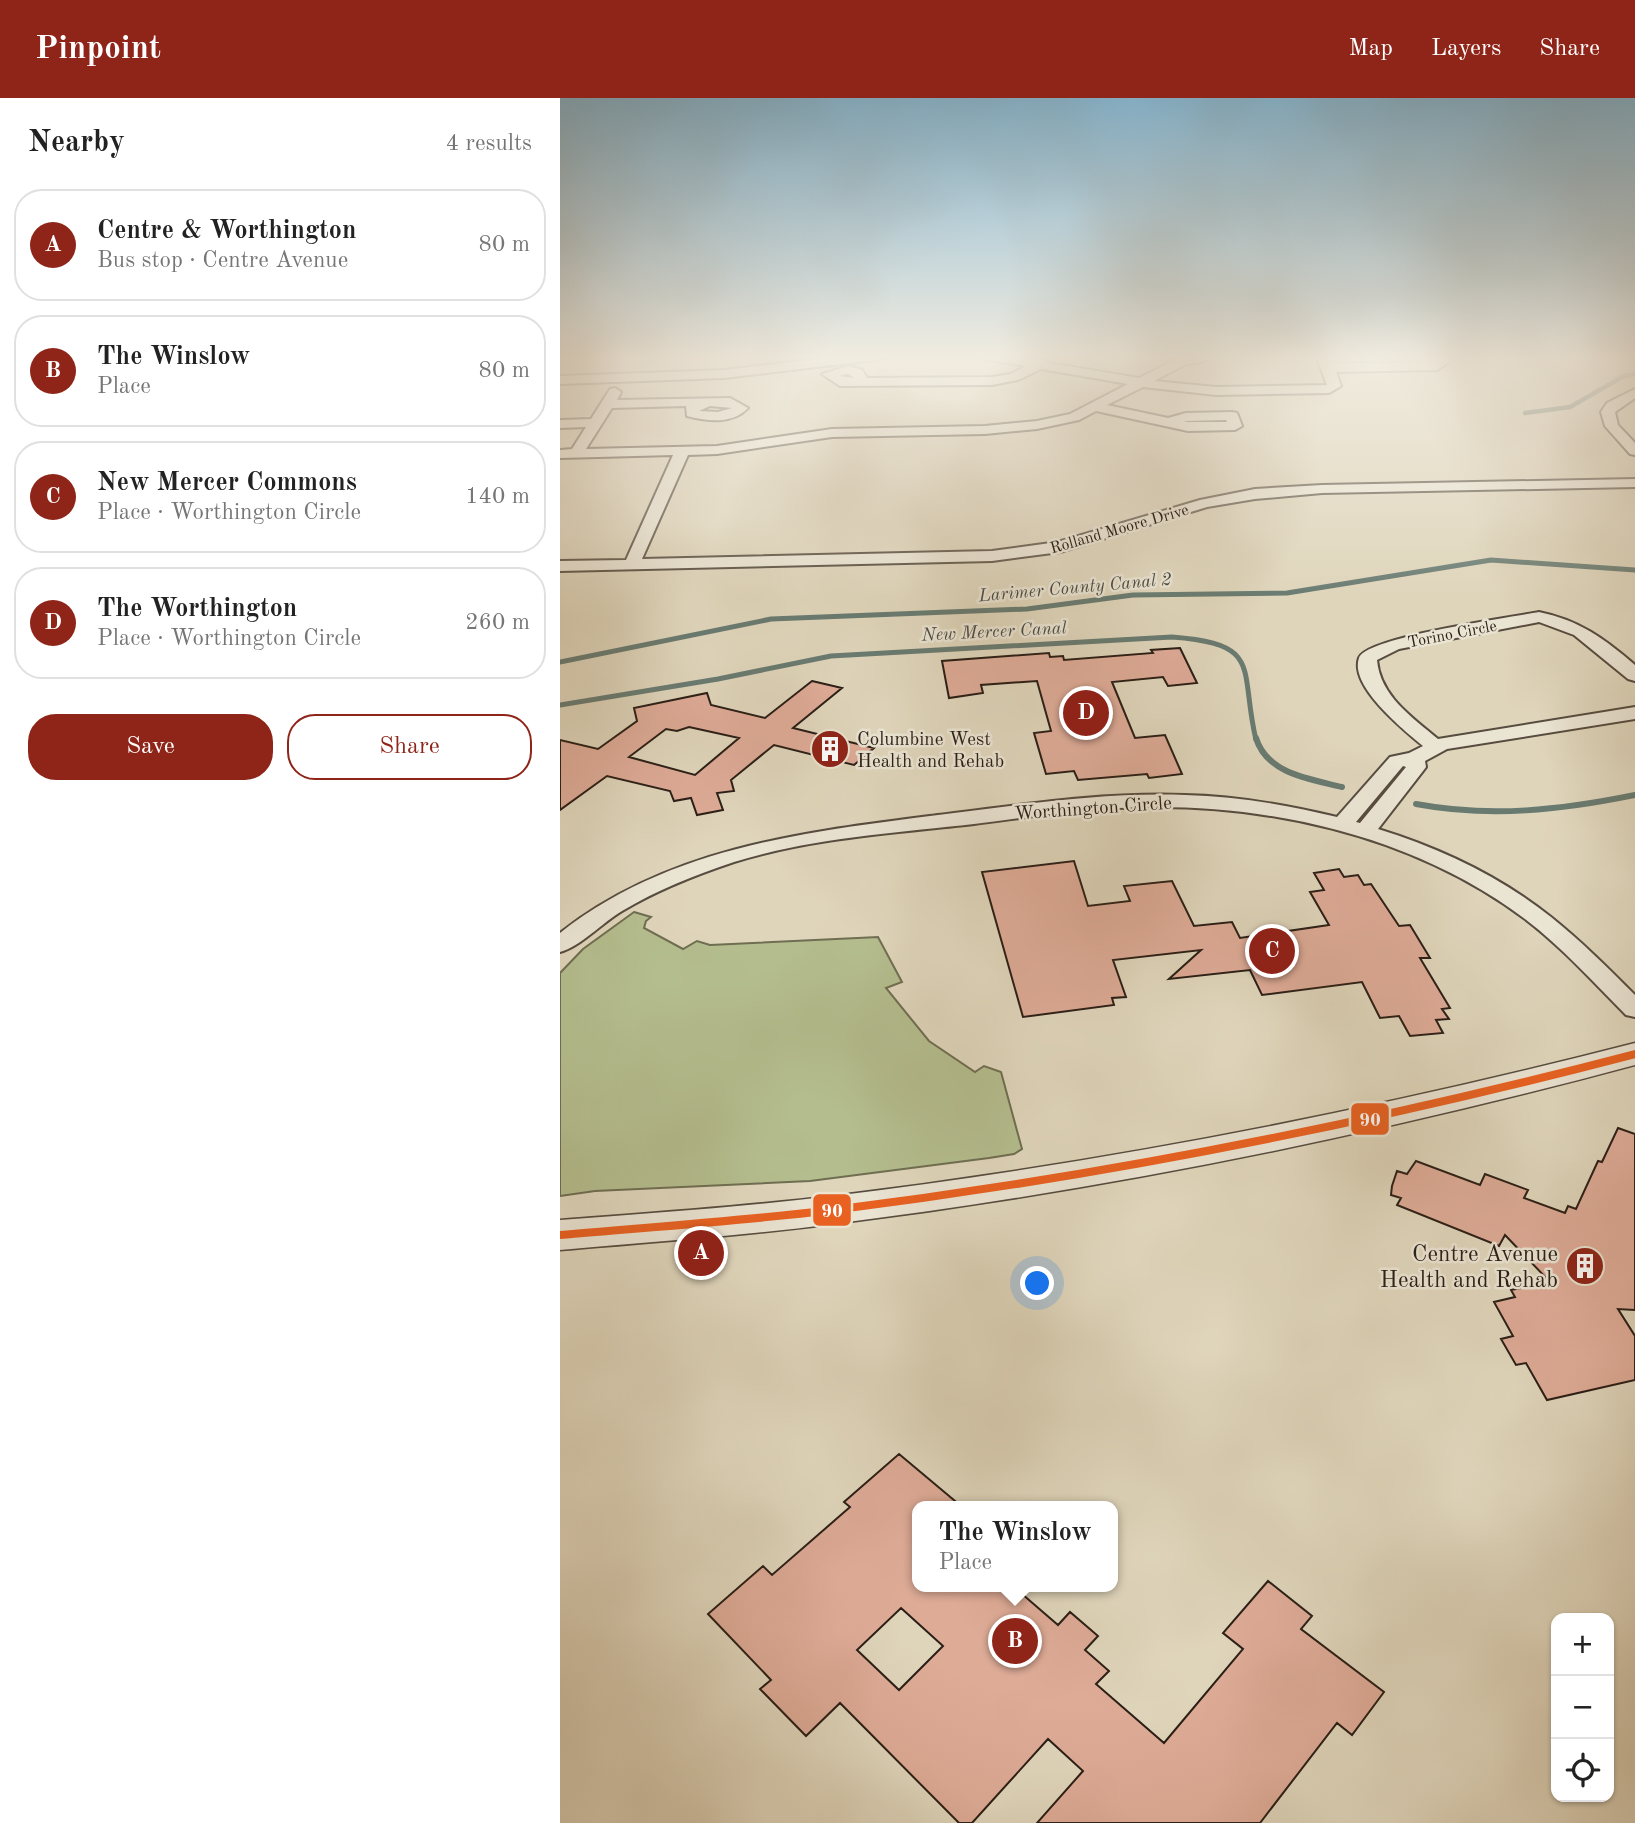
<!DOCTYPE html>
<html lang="en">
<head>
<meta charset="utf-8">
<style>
	:root { --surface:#fff; --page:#f2f2f2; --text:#222; --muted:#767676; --line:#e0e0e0; --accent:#8f2418 }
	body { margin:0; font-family:"Old Standard TT",serif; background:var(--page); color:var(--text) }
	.controls { position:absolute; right:21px; bottom:21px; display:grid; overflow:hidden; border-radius:14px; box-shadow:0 2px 5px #0004 }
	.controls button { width:63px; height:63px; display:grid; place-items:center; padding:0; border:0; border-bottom:2px solid var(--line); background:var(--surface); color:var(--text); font:35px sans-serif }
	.you { position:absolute; left:478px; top:1186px; width:24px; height:24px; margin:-18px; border:5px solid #fff; border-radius:50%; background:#1a73e8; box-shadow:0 0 0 10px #1a73e833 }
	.badge { display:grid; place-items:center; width:46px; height:46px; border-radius:50%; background:var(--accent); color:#fff; font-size:23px; font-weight:700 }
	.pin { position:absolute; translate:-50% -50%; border:4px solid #fff; box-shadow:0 2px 7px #0006 }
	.popup { position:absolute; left:352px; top:1403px; width:206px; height:91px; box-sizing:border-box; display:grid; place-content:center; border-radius:14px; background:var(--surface); filter:drop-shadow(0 2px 5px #0005); font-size:23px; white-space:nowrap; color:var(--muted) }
	.popup b { font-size:26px; color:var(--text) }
	.popup::after { content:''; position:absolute; left:50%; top:100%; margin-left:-14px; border:14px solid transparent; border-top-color:var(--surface) }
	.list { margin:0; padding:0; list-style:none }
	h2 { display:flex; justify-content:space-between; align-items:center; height:91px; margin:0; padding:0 28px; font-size:30px }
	h2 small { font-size:23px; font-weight:400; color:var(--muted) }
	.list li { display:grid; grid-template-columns:46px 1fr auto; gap:21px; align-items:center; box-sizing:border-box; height:112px; margin:0 14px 14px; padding:0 14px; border:2px solid var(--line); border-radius:28px }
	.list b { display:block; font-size:26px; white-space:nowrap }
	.list p { margin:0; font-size:23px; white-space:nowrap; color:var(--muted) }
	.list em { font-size:23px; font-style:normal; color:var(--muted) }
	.actions { display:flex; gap:14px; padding:21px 28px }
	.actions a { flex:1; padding:16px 0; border:2px solid var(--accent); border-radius:28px; text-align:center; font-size:24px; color:var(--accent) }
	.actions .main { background:var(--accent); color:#fff }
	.icon { flex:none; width:38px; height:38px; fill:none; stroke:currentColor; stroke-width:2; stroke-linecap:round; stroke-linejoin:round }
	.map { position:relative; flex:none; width:1075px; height:1725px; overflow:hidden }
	header { display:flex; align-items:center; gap:42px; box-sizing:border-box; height:98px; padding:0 35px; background:var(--accent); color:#fff }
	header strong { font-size:33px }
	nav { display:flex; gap:38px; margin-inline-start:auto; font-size:24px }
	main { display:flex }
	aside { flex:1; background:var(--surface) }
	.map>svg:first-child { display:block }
	.green { fill:#b4bd8e; stroke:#6f6e52; stroke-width:2 }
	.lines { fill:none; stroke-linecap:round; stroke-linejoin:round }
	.stream-far2 { stroke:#697b71; stroke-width:4.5 }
	.stream-far1 { stroke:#697b71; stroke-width:5 }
	.stream { stroke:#697b71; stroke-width:6 }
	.building { fill:#deab97; stroke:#2a1e16; stroke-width:2; fill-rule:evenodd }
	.minor-casing { stroke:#574c3f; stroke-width:4 }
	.tertiary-casing { stroke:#574c3f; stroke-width:3 }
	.minor { fill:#eae4d3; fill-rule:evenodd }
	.tertiary { fill:#eae4d3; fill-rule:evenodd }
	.bus-1-casing { stroke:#eae4d3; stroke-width:13 }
	.bus-1 { stroke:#e86121; stroke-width:8 }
	.labels { text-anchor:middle; stroke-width:5; stroke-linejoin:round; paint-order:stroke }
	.far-street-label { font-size:16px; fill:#2a1e16; stroke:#eae4d3 }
	.far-water-label { font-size:18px; font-style:italic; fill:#4a4c44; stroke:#eae4d3 }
	.poi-label { font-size:19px; fill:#2a1e16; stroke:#eae4d3; text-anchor:start }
	.street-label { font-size:19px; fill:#2a1e16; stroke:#eae4d3 }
	.near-poi-label { font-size:23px; fill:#2a1e16; stroke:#eae4d3; text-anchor:end }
	.line-badge { stroke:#eae4d3; stroke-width:2.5 }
	.badge-label { font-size:19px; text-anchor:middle; font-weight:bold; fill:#fff }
</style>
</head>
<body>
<header>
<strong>Pinpoint</strong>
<nav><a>Map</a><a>Layers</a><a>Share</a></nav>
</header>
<main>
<aside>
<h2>Nearby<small>4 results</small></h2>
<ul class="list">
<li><span class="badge">A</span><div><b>Centre &amp; Worthington</b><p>Bus stop · Centre Avenue</p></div><em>80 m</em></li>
<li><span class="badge">B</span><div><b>The Winslow</b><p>Place</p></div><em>80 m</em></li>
<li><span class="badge">C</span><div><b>New Mercer Commons</b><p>Place · Worthington Circle</p></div><em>140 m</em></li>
<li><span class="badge">D</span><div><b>The Worthington</b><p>Place · Worthington Circle</p></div><em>260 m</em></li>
</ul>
<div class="actions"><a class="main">Save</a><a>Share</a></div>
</aside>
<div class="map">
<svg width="1075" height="1725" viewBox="0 0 1075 1725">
	<rect width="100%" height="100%" fill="#dfd5bb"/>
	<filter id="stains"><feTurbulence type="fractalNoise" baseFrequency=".00286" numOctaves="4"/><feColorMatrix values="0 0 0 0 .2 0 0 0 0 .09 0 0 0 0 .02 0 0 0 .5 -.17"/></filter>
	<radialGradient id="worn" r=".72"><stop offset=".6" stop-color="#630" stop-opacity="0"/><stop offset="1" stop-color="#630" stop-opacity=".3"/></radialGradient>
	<!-- green -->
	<path class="green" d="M74 814 91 819 86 823 84 830 123 851 137 843 150 847 318 839 342 884 326 890 369 943 415 974 424 968 441 974 462 1051 454 1056 429 1060 250 1083 35 1093 0 1098V875L23 851Z"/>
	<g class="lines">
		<!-- stream-far2 -->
		<path class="stream-far2" d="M965 315 1010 309 1064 278 1075 276"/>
		<!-- stream-far1 -->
		<path class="stream-far1" d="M0 564 211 521 467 511 573 497 727 495 931 462 1075 472
			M0 607 158 581 271 558 612 539C704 546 679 570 696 642"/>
		<!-- stream -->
		<path class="stream" d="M696 640C707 676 750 681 782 689
			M856 706C931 720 1001 712 1075 697"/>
	</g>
	<!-- building -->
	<path class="building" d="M620 550 637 585 608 588 603 579 552 584 575 640 605 637 622 676 589 680 587 676 518 682 514 673 486 676 474 635 491 633 477 583 421 587 423 595 389 600 382 563 489 555 490 559 503 558 504 562 593 555 591 552Z
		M252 583 282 590 233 630 314 650 294 667 214 647 171 682 174 693 157 695 163 712 137 717 131 700 114 703 110 693 47 678 0 712V642L38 651 77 623 74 610 147 595 151 607 205 620ZM129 629 179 640 135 677 69 659 106 631 117 633Z
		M514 763 528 808 570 803 564 788 612 783 634 828 672 824 680 840 769 827 750 794 764 792 754 775 779 771 784 779 798 777 804 787 811 786 839 828 850 827 870 860H860L890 910 882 911 889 921 876 922 883 935 850 938 839 918 820 920 802 884 702 897 690 872 609 881 641 852 553 862 566 899 552 900 554 907 463 919 422 774Z
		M1058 1030 1075 1036V1212L1058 1211 1075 1238V1282L987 1302 966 1265 956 1267 941 1241 953 1238 934 1204 955 1199 951 1192 990 1184 945 1137 939 1148 837 1107 841 1100 831 1097 832 1088 837 1073 847 1076 856 1063 920 1087 925 1076 968 1092 964 1100 1005 1115 1008 1108 1016 1111 1038 1063 1042 1064Z
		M339 1356 401 1408H357V1489H454L498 1527 510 1514 538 1538 525 1552 549 1573 536 1586 604 1645 683 1551 663 1535 708 1483 752 1518 741 1531 824 1594 792 1637 777 1625 700 1725H477L523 1673 488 1641 412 1725H399L280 1605 246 1638 200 1591 211 1582 148 1516 203 1468 212 1477 290 1409 284 1404ZM341 1510 383 1548 339 1592 297 1552Z"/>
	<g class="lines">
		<defs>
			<path id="minor" d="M292 257H329L323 261 164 280 0 286V278L164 272Z
				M417 257 483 261 489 265 579 280 619 260 652 257 642 264 626 266 594 283 656 289 767 287 758 263 771 257H876L890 263 877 272 776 274 781 288 769 295 656 297 583 289 547 307 608 320 626 315 672 314 677 315 682 328 675 332 628 333 536 313 519 322 477 331 425 336 272 339 157 356 128 357 82 461 432 453 498 444 640 402 695 391 762 387 1075 381V389L762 395 695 401 647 409 500 454 432 463 0 473V463L66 462 113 357 0 360V352L12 351 26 329 0 330V322L31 321 50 291 55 290 61 294 57 302 170 300 188 310C172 327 147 323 127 318L126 308 52 310 26 351 157 348 272 331 425 328 477 323 510 316 568 286 481 271 458 282 432 287 280 288 262 276 289 268 302 272 307 280 432 279 451 276 466 268 423 261ZM869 263 874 264 771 265 775 264ZM288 276 294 280 279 278ZM150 308 172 310 158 314 139 313ZM666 322 667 324H624L627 323Z
				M1075 291V300L1055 314 1058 327 1075 345V357L1070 356 1045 328 1041 314 1047 305Z
				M979 514C1019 522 1045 541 1075 567V583L1068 581 1014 537 979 524 839 551 817 562C820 598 852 619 878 641L1075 609V621L887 651 865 663 866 669 863 673 818 731C880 750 941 779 991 819 1021 843 1048 870 1075 897V919L1066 917C1033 884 1002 849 965 821 850 735 700 703 559 710 510 712 462 720 414 726 335 735 251 740 174 764 135 777 97 792 62 813 43 824 20 849 0 854V835C109 749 245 734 378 717 460 707 542 694 625 697 677 698 727 707 777 719L830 659 849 655 863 648C844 632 789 588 799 560 806 539 953 519 979 514ZM843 668 846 669 800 725 796 724Z"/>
			<path id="tertiary" d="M1075 945V967C811 1038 544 1092 273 1126 183 1138 91 1144 0 1152V1122C91 1115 182 1109 273 1098 544 1065 811 1013 1075 945Z"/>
		</defs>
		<!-- minor casing -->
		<use href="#minor" class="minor-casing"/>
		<!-- tertiary casing -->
		<use href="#tertiary" class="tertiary-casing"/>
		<!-- minor -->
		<use href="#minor" class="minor"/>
		<!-- tertiary -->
		<use href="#tertiary" class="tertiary"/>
		<defs>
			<path id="bus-1" d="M0 1137C91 1129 182 1123 273 1112 544 1078 811 1025 1075 956"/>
		</defs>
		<!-- bus-1 casing -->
		<use href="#bus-1" class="bus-1-casing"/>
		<!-- bus-1 -->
		<use href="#bus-1" class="bus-1"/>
	</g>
	<!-- sky -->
	<linearGradient id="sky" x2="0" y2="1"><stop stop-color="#86b6d1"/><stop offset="0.52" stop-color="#f1ece0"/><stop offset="1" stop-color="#f1ece0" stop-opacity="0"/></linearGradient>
	<rect width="1075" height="499" fill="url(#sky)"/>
	<!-- icons -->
	<defs>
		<symbol id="building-disc" viewBox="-11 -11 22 22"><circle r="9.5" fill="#8f2418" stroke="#eae4d3"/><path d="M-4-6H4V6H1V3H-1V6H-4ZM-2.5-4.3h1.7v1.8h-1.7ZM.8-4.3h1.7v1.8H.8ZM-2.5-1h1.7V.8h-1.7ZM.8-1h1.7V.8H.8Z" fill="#fff"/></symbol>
	</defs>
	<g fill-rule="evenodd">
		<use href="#building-disc" x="248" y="629" width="44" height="44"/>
		<use href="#building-disc" x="1003" y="1146" width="44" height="44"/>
	</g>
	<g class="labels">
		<!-- far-street labels -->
		<g class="far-street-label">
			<text transform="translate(559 430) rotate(-16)" y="6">Rolland Moore Drive</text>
			<text transform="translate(892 535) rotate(-11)" y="6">Torino Circle</text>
		</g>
		<!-- far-water labels -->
		<g class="far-water-label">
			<text transform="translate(515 489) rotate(-5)" y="6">Larimer County Canal 2</text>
			<text transform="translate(434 533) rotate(-3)" y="6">New Mercer Canal</text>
		</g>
		<!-- poi labels -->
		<g class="poi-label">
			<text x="297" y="647">Columbine West<tspan x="297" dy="22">Health and Rehab</tspan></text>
		</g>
		<!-- street labels -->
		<g class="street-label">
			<text transform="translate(533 709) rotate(-4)" y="7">Worthington Circle</text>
		</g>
		<!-- near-poi labels -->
		<g class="near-poi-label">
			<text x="998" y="1163">Centre Avenue<tspan x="998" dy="26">Health and Rehab</tspan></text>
		</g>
	</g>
	<g class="line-badge">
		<rect x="790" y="1004" width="40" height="34" rx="7" fill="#e86121"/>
		<rect x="252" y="1095" width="40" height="34" rx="7" fill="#e86121"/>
	</g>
	<g class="badge-label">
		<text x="810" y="1028">90</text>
		<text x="272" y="1119">90</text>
	</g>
	<rect width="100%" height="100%" filter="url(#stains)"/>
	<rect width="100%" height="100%" fill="url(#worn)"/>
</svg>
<div class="controls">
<button>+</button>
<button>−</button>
<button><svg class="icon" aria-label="locate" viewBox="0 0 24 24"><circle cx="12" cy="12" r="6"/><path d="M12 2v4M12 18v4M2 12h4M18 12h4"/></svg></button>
</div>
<div class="you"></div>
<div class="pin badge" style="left:141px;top:1155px">A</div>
<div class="pin badge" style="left:455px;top:1543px">B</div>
<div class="popup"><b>The Winslow</b>Place</div>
<div class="pin badge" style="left:712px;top:853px">C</div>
<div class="pin badge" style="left:526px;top:615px">D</div>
</div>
</main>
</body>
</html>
